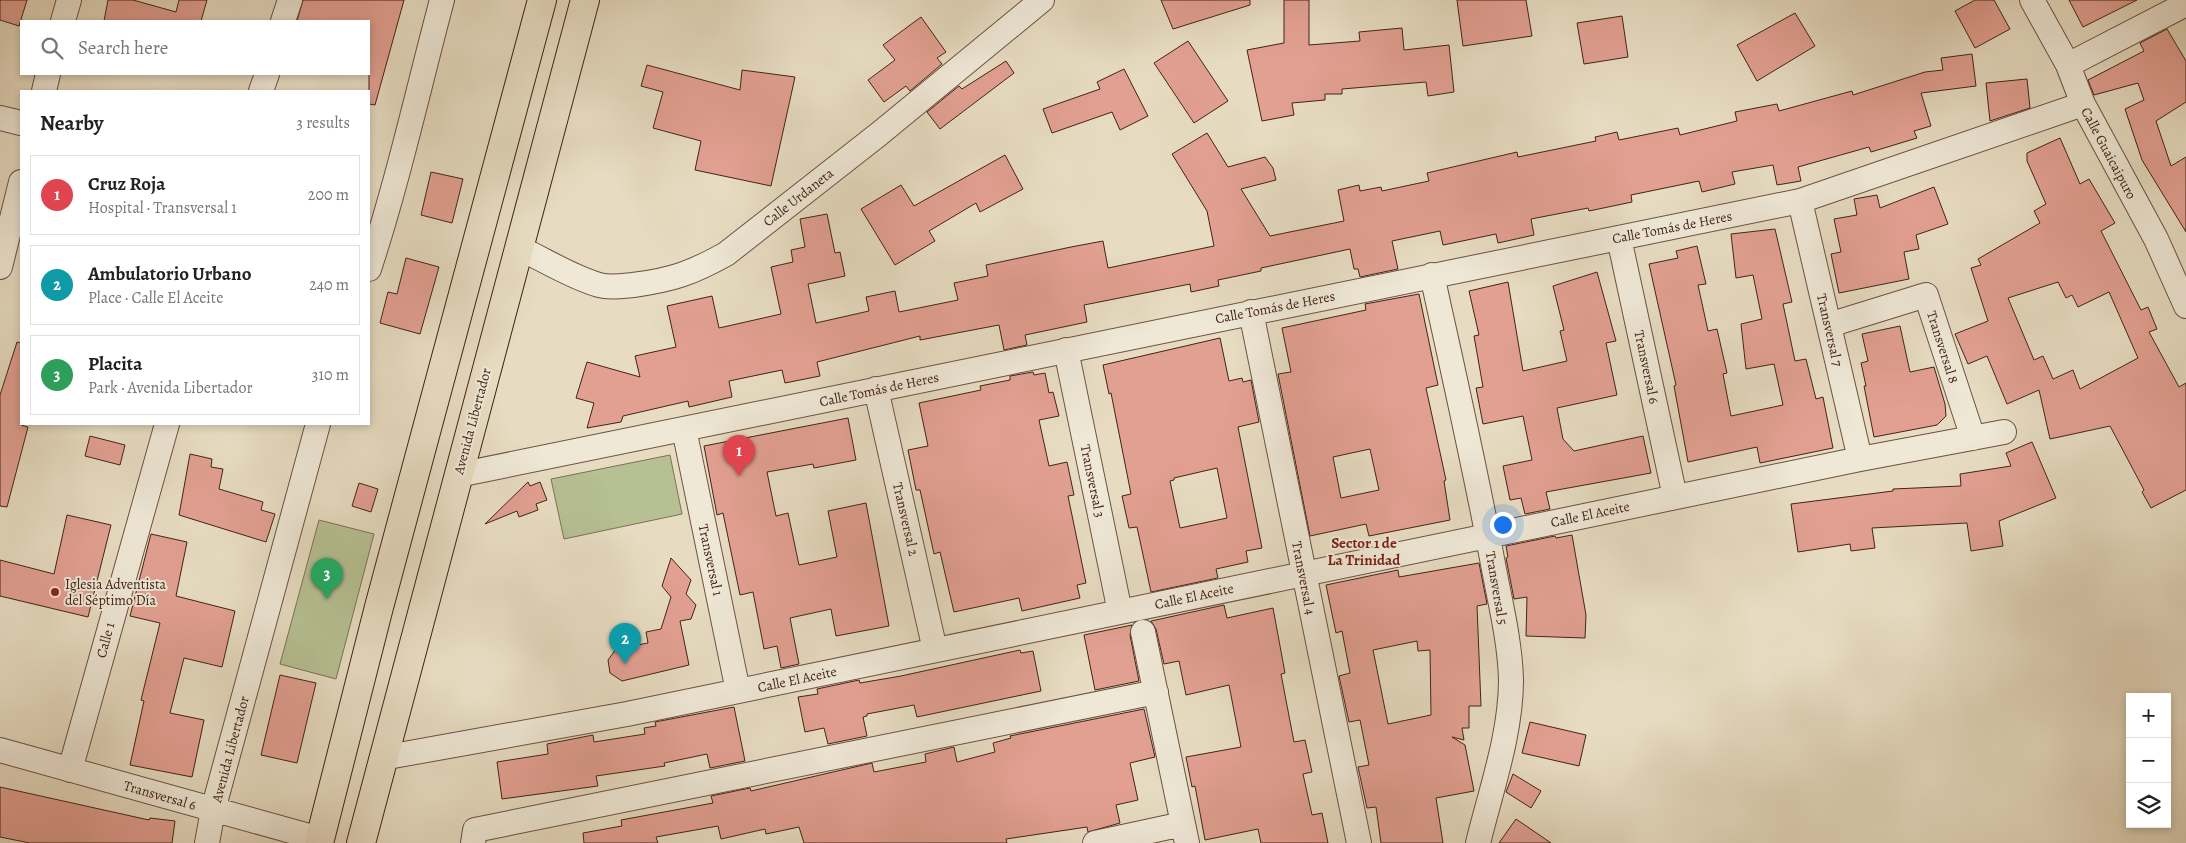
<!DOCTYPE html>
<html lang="en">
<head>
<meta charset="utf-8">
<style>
	:root { --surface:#fff; --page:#f6f6f6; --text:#222; --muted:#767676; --line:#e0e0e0; --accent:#8f2418 }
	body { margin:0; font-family:Alegreya,serif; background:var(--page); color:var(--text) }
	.controls { position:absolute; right:15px; bottom:15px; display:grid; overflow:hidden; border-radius:0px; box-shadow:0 2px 8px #0003 }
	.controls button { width:45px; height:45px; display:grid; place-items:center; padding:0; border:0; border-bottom:1px solid var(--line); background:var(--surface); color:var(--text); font:25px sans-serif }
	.you { position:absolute; left:1502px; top:524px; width:18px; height:18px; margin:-12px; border:4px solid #fff; border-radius:50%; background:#1a73e8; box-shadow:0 0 0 8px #1a73e833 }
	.badge { display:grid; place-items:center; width:32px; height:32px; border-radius:50%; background:var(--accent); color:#fff; font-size:16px; font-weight:700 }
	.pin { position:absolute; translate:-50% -41px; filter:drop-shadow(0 1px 2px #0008) }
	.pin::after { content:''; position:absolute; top:26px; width:18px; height:15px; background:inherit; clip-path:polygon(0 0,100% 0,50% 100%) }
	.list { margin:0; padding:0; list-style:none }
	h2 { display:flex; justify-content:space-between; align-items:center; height:65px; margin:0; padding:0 20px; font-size:21px }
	h2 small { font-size:16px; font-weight:400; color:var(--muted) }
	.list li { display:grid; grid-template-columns:32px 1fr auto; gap:15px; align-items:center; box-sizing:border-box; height:80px; margin:0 10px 10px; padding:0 10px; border:1px solid var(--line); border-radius:0px }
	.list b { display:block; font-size:19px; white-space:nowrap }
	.list p { margin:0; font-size:16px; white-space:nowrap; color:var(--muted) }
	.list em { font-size:16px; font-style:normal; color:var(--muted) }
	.icon { flex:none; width:28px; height:28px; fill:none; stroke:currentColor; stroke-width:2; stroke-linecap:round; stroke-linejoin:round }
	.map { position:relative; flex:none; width:2186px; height:843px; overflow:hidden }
	.search { position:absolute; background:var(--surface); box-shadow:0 2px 8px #0003; left:20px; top:20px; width:350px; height:55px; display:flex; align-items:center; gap:12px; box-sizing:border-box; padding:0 18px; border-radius:0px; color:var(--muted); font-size:19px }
	.panel { position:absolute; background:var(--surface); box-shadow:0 2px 8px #0003; left:20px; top:90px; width:350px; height:335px; border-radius:0px }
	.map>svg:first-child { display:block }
	.green { fill:#b6c093; stroke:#7c7254 }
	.building { fill:#e2a092; stroke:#422316; fill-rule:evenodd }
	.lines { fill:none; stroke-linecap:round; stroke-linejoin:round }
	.minor-casing { stroke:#6b5141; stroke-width:26 }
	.primary-casing { stroke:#422316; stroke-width:30 }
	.minor { stroke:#efe8d7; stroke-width:24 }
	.primary { stroke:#e7dcc2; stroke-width:28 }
	.poi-dot { fill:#8f2418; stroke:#efe8d7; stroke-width:2 }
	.labels { text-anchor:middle; stroke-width:4; stroke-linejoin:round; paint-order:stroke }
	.street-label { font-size:14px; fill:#422316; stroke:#efe8d7 }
	.poi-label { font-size:14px; fill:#422316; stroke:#efe8d7; text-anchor:start }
	.neighbourhood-label { font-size:15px; font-weight:bold; fill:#7a1f14; stroke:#efe8d7 }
</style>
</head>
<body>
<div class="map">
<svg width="2186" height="843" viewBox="0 0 2186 843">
	<rect width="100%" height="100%" fill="#e7dcc2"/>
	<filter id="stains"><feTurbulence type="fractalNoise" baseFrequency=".004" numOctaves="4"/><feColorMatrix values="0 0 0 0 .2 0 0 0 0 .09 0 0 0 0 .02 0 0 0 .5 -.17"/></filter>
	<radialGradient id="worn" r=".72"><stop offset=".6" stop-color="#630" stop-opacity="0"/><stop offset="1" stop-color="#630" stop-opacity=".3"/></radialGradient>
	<!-- green -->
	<path class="green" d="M670 455 682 514 564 539 551 479Z
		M319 520 374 534 336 679 280 664Z"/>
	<!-- building -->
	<path class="building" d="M0 0H27L19 26 0 20Z
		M108 0H133L176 12 179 0H207L201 21H104Z
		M303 0H404L375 105 369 104V21H297Z
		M1161 0H1250V5L1173 29Z
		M1284 0H1309V45L1360 41 1359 32 1402 28 1404 50 1449 45 1454 92 1428 96 1426 82 1342 89V94H1325V100L1292 103 1294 115 1262 121 1247 50 1284 43Z
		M1457 0H1526L1532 36 1463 46Z
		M1975 0H1994L2010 29 1975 48 1955 11Z
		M2069 0H2137L2083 27Z
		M1795 13 1815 46 1757 81 1737 45Z
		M1622 16 1628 57 1584 64 1577 23Z
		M921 17 946 52 937 58 942 64 910 91 906 86 884 102 868 80 895 60 883 45Z
		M2167 29 2186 61V102L2156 121 2171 166 2186 157V232L2142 160 2125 109 2144 100 2138 83 2094 95 2088 80 2144 51 2140 43Z
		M1188 41 1228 101 1194 123 1154 63Z
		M1972 54 1976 86 1921 93 1931 126 1914 131 1917 138 1871 152 1869 147 1798 167 1801 181 1777 185 1773 165 1732 172 1735 184 1702 192 1699 181 1631 195 1632 202 1589 211 1588 208 1531 219 1534 235 1498 243 1496 234 1443 245 1440 231 1392 241 1398 269 1360 277 1358 269H1354L1350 249 1261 268V271L1218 280 1219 286 1191 292 1190 284 1084 305 1087 322 1025 335 1027 345 1004 350 999 325 920 340V336L817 362 820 376 785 383 782 370 729 381 732 397 689 407 688 401 623 416 621 422 587 428 594 403 576 398 587 362 640 377 635 356 676 347 667 306 712 296 719 328 781 314 771 267 793 262 791 250 805 247 800 219 827 214 835 253 840 252 845 276 808 284 816 323 869 311 866 297 895 291 899 312 958 300 954 283 988 276 986 265 1071 247 1103 241 1108 268 1214 246 1207 211 1172 154 1207 133 1228 167 1265 157 1273 168 1276 180 1241 189 1270 236 1344 221 1338 190 1359 185 1360 191 1381 187 1382 191 1429 181 1427 173 1517 152 1518 157 1596 141 1595 137 1617 132 1619 140 1678 128 1680 135 1737 121 1735 112 1777 104 1779 111 1852 91 1853 95 1925 72 1943 70 1941 58Z
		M1006 61 1014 73 940 129 927 112 959 86 962 89Z
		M647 65 740 90 742 70 795 77 771 186 695 170 701 141 653 128 663 92 641 86Z
		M1124 69 1148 116 1120 130 1112 112 1052 133 1043 109 1100 89 1097 82Z
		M2027 79 2030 108 1990 121 1986 83Z
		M2060 138 2080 184 2089 179 2115 223 2101 231 2141 310 2148 307 2157 329 2149 332 2179 387 2186 383V490L2151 508 2142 492 2144 490 2110 426 2050 439 2039 390 2007 404 1987 356 1968 364 1955 334 1988 321 1971 268 1981 265 1978 259 2040 223 2034 211 2046 204 2027 161V153ZM2058 282 2066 298 2072 295 2078 307 2109 292 2138 358 2080 389 2073 370 2053 379 2043 356 2034 360 2008 298Z
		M1005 155 1023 189 980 212 976 203 929 231 935 241 895 265 861 209 901 185 914 206Z
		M431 172 463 179 452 223 421 215Z
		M1934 187 1948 224 1916 235 1919 249 1904 252 1909 279 1839 293 1831 254 1841 252 1834 219 1857 215 1854 199 1877 195 1880 208Z
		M1775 229 1792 302 1783 304 1795 361 1806 359 1816 399 1823 397 1833 448 1760 463 1757 447 1688 462 1674 386 1676 385 1649 264 1678 258 1676 251 1697 246 1706 284 1698 285 1708 331 1717 329 1727 373 1723 374 1731 416 1783 405 1774 364 1746 369 1741 324 1762 319 1753 275 1736 278 1731 234Z
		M406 258 439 267 420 334 380 323 388 292 397 294Z
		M1597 272 1616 341 1606 343 1617 395 1557 408 1563 439 1574 451 1643 436 1651 473 1546 492 1550 509 1525 514 1521 498 1510 500 1503 466 1532 460 1523 416 1483 424 1476 388 1483 387 1474 336 1479 335 1469 291 1508 282 1523 371 1567 361 1560 331 1564 330 1553 286Z
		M1419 294 1438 385 1426 388 1446 480 1444 481 1450 520 1369 536 1366 524 1310 536 1278 374 1291 372 1282 328 1366 310 1365 304ZM1370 449 1379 490 1341 498 1333 457Z
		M1900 326 1910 372 1934 367 1945 404 1946 416 1937 425 1874 437 1864 386H1866L1861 363 1868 361 1862 334Z
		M1220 338 1229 381 1242 378 1243 382 1251 380 1259 422 1238 427 1262 548 1246 551 1248 562 1216 569 1218 578 1151 592 1137 527 1129 528 1122 496 1131 494 1111 393 1109 394 1103 365ZM1217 468 1227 518 1180 528 1170 481 1174 480V478Z
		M17 342 21 343V425L28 427 7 507 0 506V395Z
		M1033 372 1034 375 1045 373 1049 393 1053 392 1059 416 1039 420 1049 466 1067 462 1074 495 1068 496 1086 583 1077 585 1080 598 1022 611 1019 598 954 612 940 552 934 554 920 490H916L908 450 928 446 919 403 981 390 980 386 1010 380V376Z
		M848 418 856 460 814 468 813 464 767 472 776 516 788 513 799 565 837 557 828 511 866 503 889 626 836 636 831 609 790 618 799 664 781 668 777 646 764 649 753 592 740 595 723 513 717 515 704 446Z
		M90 436 125 445 120 465 85 456Z
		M2032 442 2056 498 1999 521 2003 546 1971 551 1967 523 1872 528 1875 548 1851 551 1850 544 1798 552 1791 504 1893 491V489L1961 486 1960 474 2011 466 2006 453Z
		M190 454 212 459 211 467 223 469 219 489 263 502 261 510 275 514 266 542 179 515Z
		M528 482 530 486 540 482 547 500 536 504 538 510 519 517 517 511 485 524Z
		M359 483 378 489 371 512 352 506Z
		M67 515 111 525 88 617 0 596V560L54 574Z
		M151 534 187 542 176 596 235 611 222 667 184 658 170 713 204 720 192 777 130 765 144 701 141 700 160 623 130 616Z
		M1572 535 1586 615 1585 638 1526 636 1527 597 1514 599 1506 558 1508 557 1506 546 1555 536 1556 538Z
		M671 558 691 580 686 594 696 605 691 619 680 621 689 665 622 681 610 673 608 660 616 649 648 643 646 632 661 629 671 597 662 586Z
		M1479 563 1487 604 1477 606 1481 706H1469V728H1462L1464 740 1452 737 1465 745 1474 791 1436 798 1443 843H1381L1376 807 1367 808 1358 767 1369 765 1360 720 1349 722 1339 676 1350 673 1342 631 1336 633 1326 585 1398 570 1399 577ZM1417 641 1418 651 1430 650 1431 715 1388 724 1373 650Z
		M1224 605 1227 618 1273 608 1285 673 1281 674 1294 742 1305 740 1312 772 1303 774 1312 815 1322 813 1328 843H1261L1258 829 1205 840 1195 786 1192 787 1186 757 1241 747 1229 685 1186 695 1179 661 1164 664 1156 629 1151 621Z
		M1132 625 1130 635 1139 681 1095 690 1084 635Z
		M1020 650 1021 653 1033 651 1041 691 917 717 914 705 867 714V716L863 717 867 736 828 744 824 728 805 732 798 697 818 694 817 689 859 680 860 683 901 676Z
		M280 675 316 683 297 763 261 755Z
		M734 707 745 761 710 768 707 754 664 763 665 766 596 776 598 786 502 799 497 762 548 754 547 744 593 735 594 742 645 734 644 728 656 726 655 722Z
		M1144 709 1155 757 1130 763 1138 800 1116 805 1120 823 1088 832 1087 827 1006 839 1007 843H804L799 827 766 834 765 829 721 839 718 826 656 837 658 843H584L583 833 622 826 621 820 713 803 711 796 750 788 751 791 872 763 874 772 926 762 925 754 954 747 957 762 995 752 993 743 1011 738 1010 736Z
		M1530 722 1586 735 1579 766 1522 753Z
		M1513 774 1541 791 1531 808 1506 792Z
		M0 787 149 820 150 818 175 821 172 843H30L0 837Z
		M1516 819 1551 843H1499Z"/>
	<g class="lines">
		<defs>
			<path id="minor" d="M2032 0 2068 65 2083 104 2156 239 2186 306
				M63 21 69 0
				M283 21 290 0
				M2068 65 2186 4
				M44 91 48 74
				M261 91 267 74
				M0 118 21 123
				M1800 201 1860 459
				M1619 238 1675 497
				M519 248C545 260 571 277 599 285 610 288 622 286 633 285 672 280 692 273 726 254L879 134 1042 0
				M0 267 21 182
				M369 269C398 181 418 90 442 0
				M1432 275C1453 371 1475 467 1493 564 1500 602 1510 641 1511 680 1511 734 1491 790 1478 843
				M1251 312 1359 843
				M1829 325 1926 295 1973 438
				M1066 350 1120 612
				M876 389 935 650
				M684 429 738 691
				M458 475 1800 201 2083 104
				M1143 632 1187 843
				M0 750 320 839
				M382 758 627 714 1860 459 2004 432
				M70 770 167 424
				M207 843 213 810 318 424
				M473 843 475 830 1156 692
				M1095 843 1183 824"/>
			<path id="primary" d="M319 843 379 607 542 0
				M361 843 585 0"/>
		</defs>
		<!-- minor casing -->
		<use href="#minor" class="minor-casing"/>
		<!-- primary casing -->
		<use href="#primary" class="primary-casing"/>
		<!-- minor -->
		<use href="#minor" class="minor"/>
		<!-- primary -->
		<use href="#primary" class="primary"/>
	</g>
	<!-- markers -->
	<circle class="poi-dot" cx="55" cy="592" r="5"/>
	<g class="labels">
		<!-- street labels -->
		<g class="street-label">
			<text transform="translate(2109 153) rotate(62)" y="5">Calle Guaicaipuro</text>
			<text transform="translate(798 197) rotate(-38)" y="5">Calle Urdaneta</text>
			<text transform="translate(1672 227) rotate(-11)" y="5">Calle Tomás de Heres</text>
			<text transform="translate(1275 307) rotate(-11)" y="5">Calle Tomás de Heres</text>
			<text transform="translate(1830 330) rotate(77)" y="5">Transversal 7</text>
			<text transform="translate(1943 347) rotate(72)" y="5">Transversal 8</text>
			<text transform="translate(1647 367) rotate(78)" y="5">Transversal 6</text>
			<text transform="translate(879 389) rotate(-12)" y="5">Calle Tomás de Heres</text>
			<text transform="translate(472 421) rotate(-75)" y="5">Avenida Libertador</text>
			<text transform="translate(1093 481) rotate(78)" y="5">Transversal 3</text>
			<text transform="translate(1590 514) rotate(-12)" y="5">Calle El Aceite</text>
			<text transform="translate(906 519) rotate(77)" y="5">Transversal 2</text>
			<text transform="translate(711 560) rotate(78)" y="5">Transversal 1</text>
			<text transform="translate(1304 578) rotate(79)" y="5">Transversal 4</text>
			<text transform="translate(1497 588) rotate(80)" y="5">Transversal 5</text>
			<text transform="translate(1194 596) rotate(-12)" y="5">Calle El Aceite</text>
			<text transform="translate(105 640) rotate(-75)" y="5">Calle 1</text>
			<text transform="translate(797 679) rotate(-12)" y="5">Calle El Aceite</text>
			<text transform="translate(230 749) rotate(-75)" y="5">Avenida Libertador</text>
			<text transform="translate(160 795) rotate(16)" y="5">Transversal 6</text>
		</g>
		<!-- poi labels -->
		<g class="poi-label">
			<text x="65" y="589">Iglesia Adventista<tspan x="65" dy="16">del Séptimo Día</tspan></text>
		</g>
		<!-- neighbourhood labels -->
		<g class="neighbourhood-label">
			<text x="1364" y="548">Sector 1 de<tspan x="1364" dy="17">La Trinidad</tspan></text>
		</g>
	</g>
	<rect width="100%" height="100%" filter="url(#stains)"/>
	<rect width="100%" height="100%" fill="url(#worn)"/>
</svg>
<div class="controls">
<button>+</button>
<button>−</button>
<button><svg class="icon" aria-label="layers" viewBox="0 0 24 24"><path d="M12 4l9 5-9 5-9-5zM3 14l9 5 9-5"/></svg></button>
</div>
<div class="you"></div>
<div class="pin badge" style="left:739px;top:476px;background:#e0444e">1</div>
<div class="pin badge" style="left:625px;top:664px;background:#0f9aa8">2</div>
<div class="pin badge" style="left:327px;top:599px;background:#2e9e5b">3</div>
<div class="search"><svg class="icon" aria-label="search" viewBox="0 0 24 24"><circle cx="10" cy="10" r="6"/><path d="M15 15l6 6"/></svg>Search here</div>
<section class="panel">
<h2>Nearby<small>3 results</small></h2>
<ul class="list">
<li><span class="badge" style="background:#e0444e">1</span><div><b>Cruz Roja</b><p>Hospital · Transversal 1</p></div><em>200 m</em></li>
<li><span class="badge" style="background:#0f9aa8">2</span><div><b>Ambulatorio Urbano</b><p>Place · Calle El Aceite</p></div><em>240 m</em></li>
<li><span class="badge" style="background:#2e9e5b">3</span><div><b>Placita</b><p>Park · Avenida Libertador</p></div><em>310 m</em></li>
</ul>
</section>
</div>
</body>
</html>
